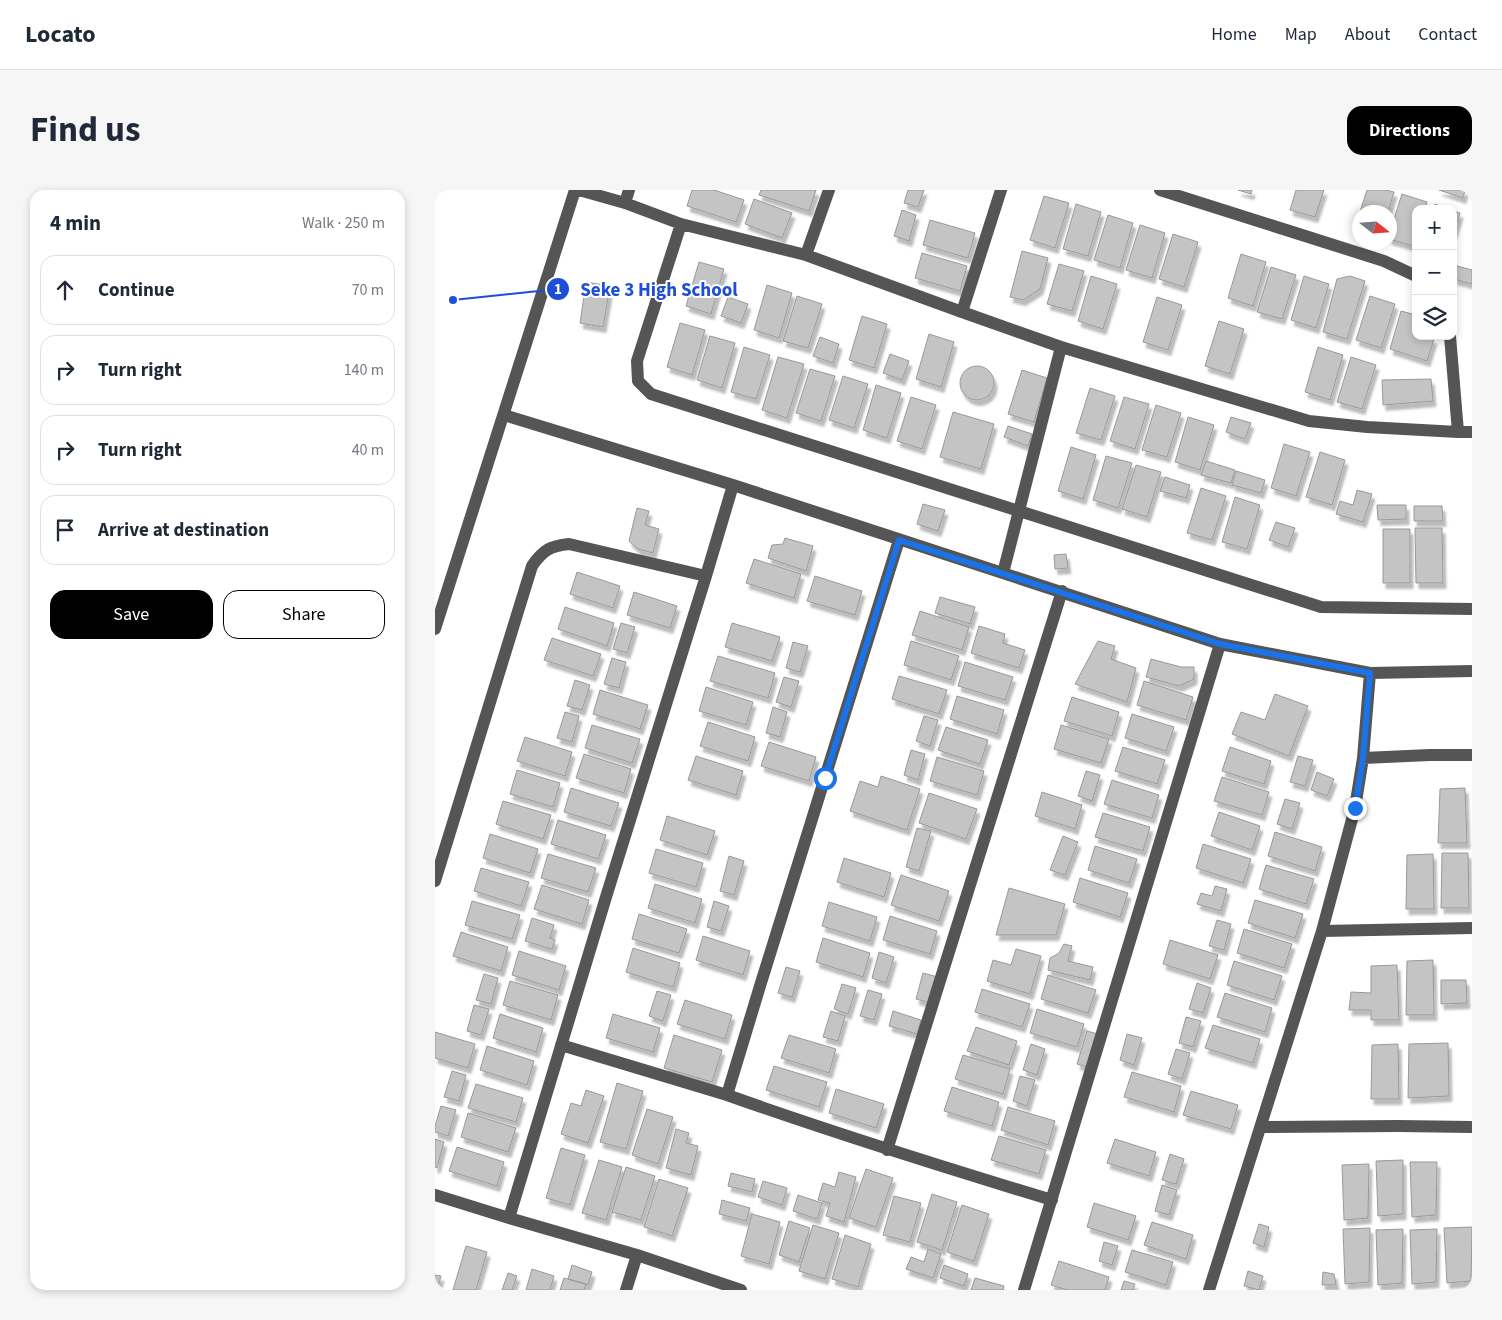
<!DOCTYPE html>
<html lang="en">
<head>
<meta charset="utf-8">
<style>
	:root { --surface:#fff; --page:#f6f6f7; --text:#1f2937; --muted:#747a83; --line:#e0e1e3; --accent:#000 }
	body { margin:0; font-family:"Source Sans 3",sans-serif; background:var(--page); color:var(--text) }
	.controls { position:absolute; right:15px; top:15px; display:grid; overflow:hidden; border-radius:10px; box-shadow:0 2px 8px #0003 }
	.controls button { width:45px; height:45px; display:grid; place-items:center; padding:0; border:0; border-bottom:1px solid var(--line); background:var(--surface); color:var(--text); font:25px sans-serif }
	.compass { position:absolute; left:917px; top:15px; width:45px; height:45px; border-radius:50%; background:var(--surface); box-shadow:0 2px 8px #0003; rotate:107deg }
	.stop { position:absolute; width:15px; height:15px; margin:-11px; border:4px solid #1a73e8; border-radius:50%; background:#fff }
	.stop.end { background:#1a73e8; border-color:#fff; box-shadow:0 1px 5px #0008 }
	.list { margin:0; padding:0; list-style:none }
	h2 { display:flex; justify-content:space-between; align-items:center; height:65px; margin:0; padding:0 20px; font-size:21px }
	h2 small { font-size:16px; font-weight:400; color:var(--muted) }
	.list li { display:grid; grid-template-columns:32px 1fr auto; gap:15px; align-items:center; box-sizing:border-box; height:70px; margin:0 10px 10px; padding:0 10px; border:1px solid var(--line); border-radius:15px }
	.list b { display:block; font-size:19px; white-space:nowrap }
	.list em { font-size:16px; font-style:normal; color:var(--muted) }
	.actions { display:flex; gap:10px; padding:15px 20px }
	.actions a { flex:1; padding:11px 0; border:1px solid var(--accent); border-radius:15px; text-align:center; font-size:18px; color:var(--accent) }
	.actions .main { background:var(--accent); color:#fff }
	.icon { flex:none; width:28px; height:28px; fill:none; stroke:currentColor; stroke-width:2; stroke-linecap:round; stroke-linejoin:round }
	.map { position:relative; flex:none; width:1037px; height:1100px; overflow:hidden; border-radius:15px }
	header { display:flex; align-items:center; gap:30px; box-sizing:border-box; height:70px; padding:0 25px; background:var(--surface); border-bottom:1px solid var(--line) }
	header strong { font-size:24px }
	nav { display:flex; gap:28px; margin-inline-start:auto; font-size:18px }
	.intro { display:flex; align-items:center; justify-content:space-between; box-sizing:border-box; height:120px; padding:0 30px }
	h1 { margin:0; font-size:35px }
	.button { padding:12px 22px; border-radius:15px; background:var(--accent); color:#fff; font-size:18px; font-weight:700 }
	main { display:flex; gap:30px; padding:0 30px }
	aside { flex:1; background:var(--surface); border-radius:15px; box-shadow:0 2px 8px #0003 }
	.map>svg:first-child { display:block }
	.building { fill:#c4c4c4; stroke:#999; filter:url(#shadow) }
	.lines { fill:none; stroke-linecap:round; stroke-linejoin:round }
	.minor { stroke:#555; stroke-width:12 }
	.route { stroke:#1a73e8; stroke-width:6 }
	.leader { fill:none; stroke:#1d4ed8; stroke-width:2 }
	.callout-dot { fill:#1d4ed8; stroke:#fff; stroke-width:2 }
	.mark-label { font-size:15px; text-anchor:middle; font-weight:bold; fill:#fff }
	.callout-label { font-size:19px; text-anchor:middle; font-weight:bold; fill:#1d4ed8; stroke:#fff; stroke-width:4; stroke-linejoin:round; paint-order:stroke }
</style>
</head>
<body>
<header>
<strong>Locato</strong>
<nav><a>Home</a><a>Map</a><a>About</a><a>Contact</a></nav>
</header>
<div class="intro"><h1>Find us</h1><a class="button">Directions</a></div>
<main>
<aside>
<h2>4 min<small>Walk · 250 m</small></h2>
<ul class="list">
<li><svg class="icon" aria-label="ahead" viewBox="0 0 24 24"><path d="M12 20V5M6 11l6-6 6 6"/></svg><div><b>Continue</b></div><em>70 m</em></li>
<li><svg class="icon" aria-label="right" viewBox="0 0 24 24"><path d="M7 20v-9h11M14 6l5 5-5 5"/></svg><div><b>Turn right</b></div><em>140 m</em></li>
<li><svg class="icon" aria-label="right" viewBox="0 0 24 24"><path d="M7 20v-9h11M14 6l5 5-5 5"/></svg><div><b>Turn right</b></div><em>40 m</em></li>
<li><svg class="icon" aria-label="arrive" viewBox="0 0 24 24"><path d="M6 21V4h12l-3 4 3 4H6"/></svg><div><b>Arrive at destination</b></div></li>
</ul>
<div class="actions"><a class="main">Save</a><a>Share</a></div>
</aside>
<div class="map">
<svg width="1037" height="1100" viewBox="0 0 1037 1100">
	<defs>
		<filter id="shadow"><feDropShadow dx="3" dy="5.5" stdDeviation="1" flood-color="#0004"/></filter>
	</defs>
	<rect width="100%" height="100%" fill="#fff"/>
	<!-- building -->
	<path class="building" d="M257 0H279L309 10 301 32 252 16Z
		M326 0H381L374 21 324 5Z
		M473 0H489L483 17 469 13Z
		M803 0H817L816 4Z
		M861 0H889L880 27 855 20Z
		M932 0H951L959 2 953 22H925Z
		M1004 0H1030L1028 8Z
		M967 4 992 12 990 19H981V49L978 56 954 49V44Z
		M609 6 634 13 620 58 595 50Z
		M319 9 357 23 347 48 310 34Z
		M641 14 666 22 653 66 628 59Z
		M1000 14 1012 19H998Z
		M467 20 481 25 474 51 459 46Z
		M1018 21 1025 23 1018 45Z
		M673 25 698 33 685 78 659 70Z
		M924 25V41L920 39Z
		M495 30 540 43 533 68 488 55Z
		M705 35 730 43 717 88 691 80Z
		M738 44 763 52 749 97 724 89Z
		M587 61 613 68 605 99 588 110 575 107Z
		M487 63 532 76 525 101 480 88Z
		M806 64 831 72 818 116 793 108Z
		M264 72 289 79 276 124 251 116Z
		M624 74 649 81 637 121 612 114Z
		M1022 76 1037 80V94L1019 89Z
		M836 77 861 85 847 129 822 122Z
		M656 86 682 94 668 139 643 131Z
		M869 86 894 94 881 138 856 130Z
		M915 86 930 91 912 149 888 142 902 89Z
		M151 92 175 96 168 137 145 133Z
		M332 95 357 103 344 148 319 140Z
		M362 106 387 114 373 158 348 151Z
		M935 106 960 114 946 158 921 150Z
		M293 107 313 114 306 133 286 126Z
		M722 107 747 115 733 160 708 152Z
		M966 121 981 125V146H990L999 149 992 171 955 159Z
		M427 126 452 134 439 178 414 170Z
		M784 131 809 139 795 184 770 176Z
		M245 133 270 140 257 185 232 177Z
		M494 144 519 152 506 197 481 189Z
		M275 146 300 153 287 198 262 190Z
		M385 147 404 154 398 173 378 166Z
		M309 157 335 165 321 209 296 202Z
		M883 157 908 165 895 210 870 202Z
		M455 164 474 171 467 190 448 183Z
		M343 167 369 174 352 228 327 220Z
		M916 167 941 175 927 219 902 212Z
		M525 193a17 17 0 1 1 34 0a17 17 0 1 1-34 0Z
		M375 179 400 186 386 231 361 223Z
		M587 180 612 188 599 232 573 224Z
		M408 186 433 194 419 238 394 230Z
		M996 189 998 211 948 215 947 190Z
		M441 195 466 203 452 248 428 240Z
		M655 198 680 206 666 250 641 243Z
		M476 207 501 215 487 259 462 251Z
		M689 207 714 214 700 259 675 251Z
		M721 215 746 223 732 267 707 260Z
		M518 222 559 234 546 279 505 267Z
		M753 227 779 235 765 280 740 272Z
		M796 227 816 233 810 249 791 242Z
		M573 236 597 244 593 256 569 247Z
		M849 254 875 262 861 306 836 298Z
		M636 257 661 265 648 309 623 301Z
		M885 262 910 270 897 315 871 307Z
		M671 266 697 273 683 318 658 310Z
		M771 271 800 280 796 293 766 285Z
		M701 275 726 282 712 327 687 319Z
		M801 281 830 290 826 303 797 295Z
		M730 287 755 295 751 308 725 301Z
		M766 298 791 306 777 350 752 343Z
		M922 300 937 304 928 332 901 324 905 311 918 315Z
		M800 307 825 315 812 359 787 352Z
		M488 314 510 320 503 341 482 334Z
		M942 315H971V329L943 330Z
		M979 316H1007L1008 331H979Z
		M202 318 214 321 210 335 224 339 218 363 203 359 194 351Z
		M841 332 860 338 853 357 834 350Z
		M980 338H1007L1008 393H981Z
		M948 339H975V393H948Z
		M350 348 378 356 371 381 333 368 337 355 348 354Z
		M631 364 633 378 620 379 619 365Z
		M319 369 366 384 359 408 311 393Z
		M142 382 185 396 178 418 135 404Z
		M380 386 427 401 420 425 372 411Z
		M199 402 242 416 235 438 192 425Z
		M505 407 540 417 535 434 500 423Z
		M130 417 179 433 172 456 123 439Z
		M485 421 534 437 527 460 477 445Z
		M186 433 200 437 192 463 178 459Z
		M297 433 345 447 337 471 290 457Z
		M544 436 570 444 568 453 590 460 584 478 536 463Z
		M117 448 166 464 158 486 109 470Z
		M476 451 524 466 516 490 469 475Z
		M663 451 680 456 676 469 701 478 692 512 640 494Z
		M358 452 373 456 365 482 351 478Z
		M283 466 340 483 333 508 275 491Z
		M177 468 191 472 184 498 169 494Z
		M716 469 746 477H759V489L744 496 711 487Z
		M530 472 578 487 570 510 523 496Z
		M464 486 512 500 504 524 457 509Z
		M349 487 364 491 356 517 341 512Z
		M140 490 155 495 147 520 132 516Z
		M709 491 758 507 751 530 702 515Z
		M271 497 318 512 311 535 264 521Z
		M165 500 213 515 205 539 158 524Z
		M840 504 873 516 854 566 797 544 806 522 830 530Z
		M522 506 569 520 562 544 515 529Z
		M637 507 684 522 677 546 629 531Z
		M338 517 352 522 345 547 331 543Z
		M130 522 144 526 137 552 122 548Z
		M697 524 739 537 731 561 690 548Z
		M489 526 503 530 495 556 481 551Z
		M273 532 320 547 313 571 265 556Z
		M157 535 205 549 197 573 150 558Z
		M626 535 674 549 666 573 619 559Z
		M511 537 553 550 545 574 503 560Z
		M90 547 137 562 130 586 82 571Z
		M334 552 381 567 374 591 326 576Z
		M688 557 730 570 722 594 680 581Z
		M795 557 836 571 829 594 787 581Z
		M476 560 490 564 483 590 469 585Z
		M149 564 196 579 189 603 141 588Z
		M261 566 308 581 301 605 253 590Z
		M863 566 878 570 870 596 855 592Z
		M502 567 549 581 542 605 495 591Z
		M82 580 125 593 118 617 75 604Z
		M651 581 665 585 657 611 643 606Z
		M882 582 899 589 892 606 876 600Z
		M446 586 485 599 472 640 415 621 425 591 443 597Z
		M787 587 834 602 827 625 779 611Z
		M677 590 724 605 717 628 669 614Z
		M136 598 184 613 176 636 129 622Z
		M1030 598 1032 653H1003L1005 599Z
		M607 602 647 615 640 639 600 626Z
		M494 603 542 619 531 649 484 633Z
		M850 609 865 613 857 639 842 634Z
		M68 611 116 625 108 649 61 634Z
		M784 622 825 636 817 660 776 646Z
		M668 623 715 637 708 661 660 647Z
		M232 626 280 641 272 665 225 650Z
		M123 630 171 645 163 669 116 654Z
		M482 638 496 641 484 681 471 677Z
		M840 642 887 657 880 681 833 666Z
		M55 644 103 659 95 683 48 668Z
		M628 646 643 652 630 685 615 680Z
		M768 654 816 669 808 693 761 678Z
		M660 656 702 669 694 693 653 680Z
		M221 659 268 673 261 697 214 683Z
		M1007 663H1033L1034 718H1006Z
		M113 664 161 678 153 702 106 688Z
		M998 664 999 719H971L972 665Z
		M294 666 309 671 299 705 285 701Z
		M409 668 456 683 449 707 402 692Z
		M831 675 879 689 871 714 824 699Z
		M46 678 94 692 86 716 39 701Z
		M466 685 514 701 504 731 456 715Z
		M645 688 693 703 685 727 638 712Z
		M220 694 267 709 260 733 213 718Z
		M107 695 154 710 147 734 99 719Z
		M780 696 792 699 786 721 762 714 766 703 777 706Z
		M574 698 630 714 621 745H561Z
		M820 710 868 724 860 748 813 733Z
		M37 711 85 725 77 749 30 735Z
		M279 711 294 716 286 741 272 737Z
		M394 712 442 727 435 751 387 736Z
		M204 724 252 739 244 763 197 749Z
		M455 726 502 741 495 764 448 750Z
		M97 728 119 735 115 748 120 750 117 759 90 751Z
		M782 730 796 734 789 760 774 756Z
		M809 739 857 754 849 778 802 763Z
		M26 742 73 757 66 781 18 766Z
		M268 746 315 761 308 785 261 770Z
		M388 748 435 763 428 787 381 772Z
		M735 750 783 765 775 789 728 774Z
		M629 754 637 756 633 771 658 777 655 790 613 780 615 768 624 763Z
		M198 758 245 773 238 797 191 782Z
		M581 759 606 766 595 804 552 791 558 770 576 775Z
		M84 761 131 776 124 800 77 785Z
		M444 762 459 767 451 793 437 788Z
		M998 770 999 825H971L972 771Z
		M799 771 847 786 839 810 792 795Z
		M962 775 964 830H936V820H914L916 802 936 803V776Z
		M351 777 365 781 357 807 343 803Z
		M488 783 503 787 495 813 481 809Z
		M49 784 63 788 56 814 41 810Z
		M613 785 661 800 653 823 606 809Z
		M1006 790H1031L1032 813 1006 814Z
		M75 791 123 805 116 830 68 815Z
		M762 793 776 798 768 823 754 819Z
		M407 794 421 798 413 824 399 819Z
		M547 799 595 814 587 837 540 822Z
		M433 800 447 804 439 830 425 826Z
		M222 801 236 805 228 831 214 826Z
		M790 803 837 818 830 842 782 827Z
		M250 810 297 825 290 849 242 834Z
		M39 815 54 819 46 845 32 841Z
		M602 819 649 834 642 857 595 843Z
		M396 821 410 826 403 851 388 847Z
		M458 821 486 830 482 844 454 836Z
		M65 824 108 838 101 862 58 848Z
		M178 824 225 838 218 862 171 848Z
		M751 827 766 831 758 857 744 853Z
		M778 835 825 849 818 873 770 858Z
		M541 837 582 851 574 875 532 861Z
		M652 841 663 844 652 877 642 874Z
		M0 842 40 854 33 878 0 868Z
		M692 844 707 848 699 875 685 870Z
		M239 845 287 860 277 892 229 878Z
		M354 845 401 859 394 883 346 868Z
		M1013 853 1014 906 973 908 974 854Z
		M596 854 610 859 602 885 588 880Z
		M963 854 964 909H936L937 855Z
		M52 856 99 871 92 895 45 880Z
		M741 859 755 863 747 889 733 884Z
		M528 865 575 879 568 904 520 889Z
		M339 876 392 892 384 917 331 900Z
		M17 881 31 885 24 911 9 907Z
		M697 882 746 896 739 922 689 907Z
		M585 886 600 890 592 916 578 911Z
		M182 893 208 901 191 959 165 952Z
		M41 894 88 908 81 932 33 918Z
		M517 897 564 912 557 936 509 921Z
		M401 899 449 914 441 938 394 923Z
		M151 900 169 906 153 953 126 944 136 913 146 916Z
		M756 901 803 915 796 939 748 925Z
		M6 916 21 920 13 946 0 942V936Z
		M573 917 620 931 613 955 566 940Z
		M212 919 238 927 223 974 197 965Z
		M33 923 81 938 73 962 26 947Z
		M241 939 254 943 251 953 263 956 256 985 231 978Z
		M564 946 611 960 604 984 556 970Z
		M0 949 9 952 2 978 0 977Z
		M680 949 721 962 714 986 672 973Z
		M22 957 69 972 62 996 14 981Z
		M126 958 150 965 135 1015 111 1008Z
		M735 964 749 969 741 994 727 990Z
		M164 970 187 977 171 1030 147 1023Z
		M968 970V1024L943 1026 941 971Z
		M975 972H1002L1001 1025 977 1027Z
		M934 974 933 1028 909 1030 907 975Z
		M191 977 220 986 206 1030 177 1022Z
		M431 979 458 988 441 1037 414 1028Z
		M404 982 421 987 409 1032 391 1026 395 1013 383 1010 388 993 400 997Z
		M296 983 320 989 317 1002 293 996Z
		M224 989 253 998 237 1046 209 1037Z
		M328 991 352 998 347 1015 323 1007Z
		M727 995 742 1000 734 1025 720 1021Z
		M497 1004 522 1012 507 1060 482 1052Z
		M363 1005 387 1013 382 1029 358 1021Z
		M459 1006 486 1013 475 1052 448 1045Z
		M287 1010 315 1018 311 1031 284 1024Z
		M659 1013 701 1026 693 1050 652 1037Z
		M527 1015 554 1024 539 1071 512 1062Z
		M317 1024 345 1032 334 1074 306 1066Z
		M354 1031 375 1038 364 1072 344 1065Z
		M717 1032 758 1045 751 1069 709 1055Z
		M824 1034 834 1037 829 1057 818 1053Z
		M378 1035 404 1043 390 1089 364 1081Z
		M1037 1037 1036 1091 1012 1093 1009 1038Z
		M935 1038 934 1092 910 1094 908 1039Z
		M968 1039 967 1093 943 1095 941 1040Z
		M1002 1039 1001 1092 977 1094 975 1040Z
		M410 1045 436 1054 423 1097 397 1089Z
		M669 1052 683 1056 677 1075 664 1071Z
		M31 1056 52 1062 41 1100H18Z
		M493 1059 506 1064 498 1088 471 1079 476 1067 489 1072Z
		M697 1060 738 1072 731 1095 690 1082Z
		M624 1071 674 1087 670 1100H632L616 1095Z
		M137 1075 157 1082 153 1095 133 1089Z
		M509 1075 533 1084 529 1096 505 1088Z
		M97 1079 119 1086 115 1100H91Z
		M813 1081 828 1086 824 1100 809 1096Z
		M888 1082 899 1084 901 1095H887Z
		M73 1083 82 1086 77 1100H67Z
		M0 1085 6 1086 2 1100 0 1099Z
		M129 1088 151 1094 149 1100H125Z
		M540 1088 569 1096 568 1100H536Z
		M689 1091 700 1094 698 1100H686Z"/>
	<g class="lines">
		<!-- minor -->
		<path class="minor" d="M144 0 190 13 246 34 371 65 527 122 566 0
			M725 0 949 71 981 86
			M190 13 194 0
			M246 34 202 171 203 191 216 204 886 417 1037 419
			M371 65 394 0
			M527 122 626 157 874 231 932 237 1023 242
			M1015 146 1023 242H1037
			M69 225 298 295 785 454 935 483 1037 481
			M464 350 325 796 292 905C399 943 508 977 617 1010
			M568 383 626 157
			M0 439 140 0
			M928 568 995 565H1037
			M0 691 97 376C108 360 115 356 134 354L271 386
			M887 741 1037 738
			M126 855 292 905
			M826 937 963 936 1037 937
			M452 960 627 401
			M0 1005 74 1028 202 1065 306 1100
			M74 1028 171 707 271 386 298 295
			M191 1100 202 1065
			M589 1100 785 454
			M774 1100 887 741 920 618 928 568 935 483"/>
	</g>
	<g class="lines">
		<!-- route -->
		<path class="route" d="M390 588 464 350 785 454 935 483 928 568 920 618"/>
	</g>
	<!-- callouts -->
	<path class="leader" d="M18 110L123 99"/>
	<g class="callout-dot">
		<circle cx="18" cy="110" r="5"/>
		<circle cx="123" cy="99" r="12"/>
	</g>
	<g class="mark-label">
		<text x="123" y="104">1</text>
	</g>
	<g class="callout-label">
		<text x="224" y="106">Seke 3 High School</text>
	</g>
</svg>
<div class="controls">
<button>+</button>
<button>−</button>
<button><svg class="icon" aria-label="layers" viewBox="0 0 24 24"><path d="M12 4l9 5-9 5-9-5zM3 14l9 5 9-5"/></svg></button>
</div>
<svg class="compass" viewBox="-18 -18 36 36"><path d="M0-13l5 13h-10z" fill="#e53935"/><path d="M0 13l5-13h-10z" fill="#747a83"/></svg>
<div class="stop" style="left:390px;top:588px"></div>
<div class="stop end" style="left:920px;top:618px"></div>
</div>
</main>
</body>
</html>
